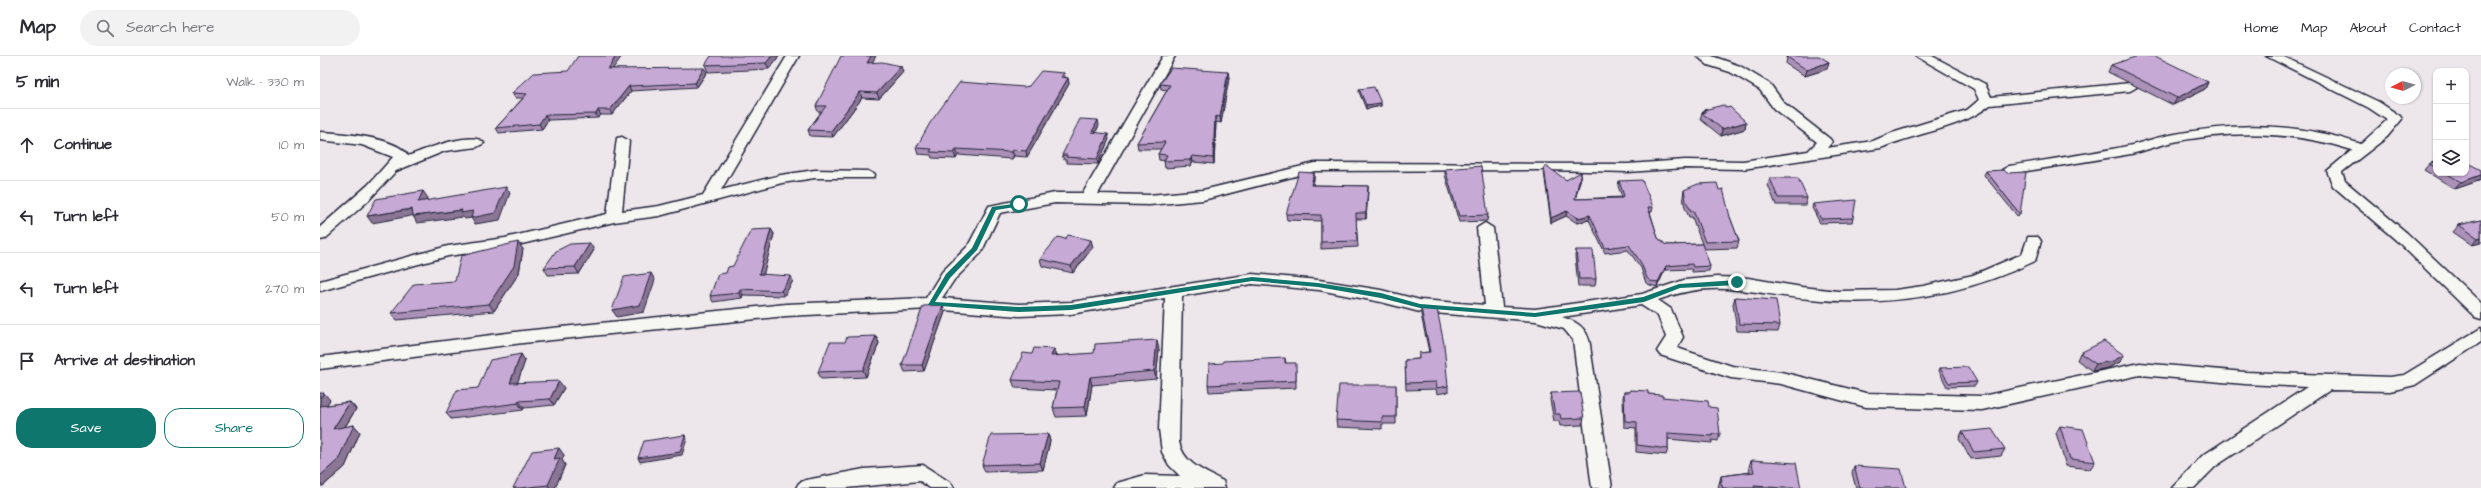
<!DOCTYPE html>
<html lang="en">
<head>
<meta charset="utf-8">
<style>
	:root { --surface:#fff; --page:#f2f2f3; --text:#2b2b33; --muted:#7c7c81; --line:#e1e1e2; --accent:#0f766e }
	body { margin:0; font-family:"Architects Daughter",sans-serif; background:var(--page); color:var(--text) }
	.controls { position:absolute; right:12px; top:12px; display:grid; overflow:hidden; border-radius:8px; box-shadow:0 1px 3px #0004 }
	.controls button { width:36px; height:36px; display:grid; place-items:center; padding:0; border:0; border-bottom:1px solid var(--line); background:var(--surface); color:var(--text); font:20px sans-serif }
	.compass { position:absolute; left:2065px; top:12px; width:36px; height:36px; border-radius:50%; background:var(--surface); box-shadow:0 1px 3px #0004; rotate:265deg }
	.stop { position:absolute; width:12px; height:12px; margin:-9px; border:3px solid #0f766e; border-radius:50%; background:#fff }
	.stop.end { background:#0f766e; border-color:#fff; box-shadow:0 1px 4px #0008 }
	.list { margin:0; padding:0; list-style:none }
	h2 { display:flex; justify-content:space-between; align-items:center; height:52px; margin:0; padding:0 16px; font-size:17px }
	h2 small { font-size:13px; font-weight:400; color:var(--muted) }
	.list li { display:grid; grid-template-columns:26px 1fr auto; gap:12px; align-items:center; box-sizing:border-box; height:72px; padding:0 16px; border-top:1px solid var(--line) }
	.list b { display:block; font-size:15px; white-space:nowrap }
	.list em { font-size:13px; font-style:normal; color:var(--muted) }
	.actions { display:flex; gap:8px; padding:12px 16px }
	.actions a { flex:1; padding:9px 0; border:1px solid var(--accent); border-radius:16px; text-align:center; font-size:14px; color:var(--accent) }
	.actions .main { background:var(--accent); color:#fff }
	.icon { flex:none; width:22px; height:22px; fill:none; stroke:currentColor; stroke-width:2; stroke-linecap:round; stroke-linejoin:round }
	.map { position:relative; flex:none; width:2161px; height:432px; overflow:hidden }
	header { display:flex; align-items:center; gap:24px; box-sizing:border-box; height:56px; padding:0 20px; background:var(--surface); border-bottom:1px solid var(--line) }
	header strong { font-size:19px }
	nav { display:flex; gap:22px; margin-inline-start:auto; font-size:14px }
	.search { width:280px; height:36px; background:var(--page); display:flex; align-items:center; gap:10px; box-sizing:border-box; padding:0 14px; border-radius:22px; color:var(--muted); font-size:15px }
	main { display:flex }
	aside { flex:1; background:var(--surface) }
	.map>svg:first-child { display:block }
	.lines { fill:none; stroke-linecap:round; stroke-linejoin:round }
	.street-casing { stroke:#22223b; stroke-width:3 }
	.street { fill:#f6f6f2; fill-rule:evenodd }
	.wall { fill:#ab91b7; stroke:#22223b }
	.shaded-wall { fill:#8b7695; stroke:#22223b }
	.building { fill:#c7a9d5; stroke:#22223b }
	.route { fill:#0f766e }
</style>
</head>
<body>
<header>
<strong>Map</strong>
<div class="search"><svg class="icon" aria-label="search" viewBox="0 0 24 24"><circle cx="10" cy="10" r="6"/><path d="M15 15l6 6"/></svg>Search here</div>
<nav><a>Home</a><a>Map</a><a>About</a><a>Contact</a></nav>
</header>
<main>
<aside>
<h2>5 min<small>Walk · 330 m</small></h2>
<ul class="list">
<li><svg class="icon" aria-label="ahead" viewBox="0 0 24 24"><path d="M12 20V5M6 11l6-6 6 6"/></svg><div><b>Continue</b></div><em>10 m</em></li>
<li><svg class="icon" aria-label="left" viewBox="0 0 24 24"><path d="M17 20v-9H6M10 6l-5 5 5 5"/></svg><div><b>Turn left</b></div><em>50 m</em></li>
<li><svg class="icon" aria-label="left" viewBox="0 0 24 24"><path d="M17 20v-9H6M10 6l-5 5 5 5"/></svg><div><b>Turn left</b></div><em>270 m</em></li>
<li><svg class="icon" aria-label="arrive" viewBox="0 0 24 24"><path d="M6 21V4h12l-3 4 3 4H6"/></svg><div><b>Arrive at destination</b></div></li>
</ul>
<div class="actions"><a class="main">Save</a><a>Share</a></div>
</aside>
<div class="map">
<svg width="2161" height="432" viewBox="0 0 2161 432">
	<rect width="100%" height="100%" fill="#ede7ec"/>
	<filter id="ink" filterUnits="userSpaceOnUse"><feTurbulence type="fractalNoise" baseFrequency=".025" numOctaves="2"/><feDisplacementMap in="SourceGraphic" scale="8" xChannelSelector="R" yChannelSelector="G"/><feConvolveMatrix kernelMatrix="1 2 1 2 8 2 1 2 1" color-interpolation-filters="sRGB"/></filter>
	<g filter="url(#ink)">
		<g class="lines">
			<defs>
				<path id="street" d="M467 0H479L401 134 461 119 495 114 548 115 555 119 553 122H495L462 127 339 160 294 166 185 192 128 200 0 235V225L128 190 185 182 287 158 297 82 302 81 309 85 302 155 339 150 383 139Z
					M843 0H855L778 138 829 139 883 134 995 107 1308 108 1365 104 1423 105 1488 95 1497 86 1454 53 1440 34 1410 16 1388 9 1377 0H1392L1420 10 1450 28 1464 47 1510 83 1512 86 1507 92 1553 85 1572 77 1647 54 1659 44 1654 33 1596 0H1612L1665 28 1671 41 1810 27 1817 31 1810 35 1670 49C1643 72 1595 77 1561 92L1423 113 1365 112 1308 116 1227 114 995 115 883 144 829 149 735 147 680 157 661 197 634 224 622 242 699 248 751 246 932 218 999 224 1061 234 1100 244 1165 249 1157 172 1165 167 1173 172 1182 251 1215 253 1322 238 1364 224 1397 221 1428 222 1482 231 1518 235 1575 234 1603 230 1653 219 1702 198 1708 181H1718L1721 185 1715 205C1644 240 1568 251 1490 243 1432 238 1396 222 1338 244L1351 253 1363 281 1357 292 1412 310 1461 316 1546 337 1662 340 1820 307 1925 316 2070 321 2084 319 2161 272V286L2095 329 2070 335 2010 334 1896 410 1874 432H1852L1882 400 1987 331 1925 328 1820 319 1662 354 1546 351 1461 328 1411 322 1340 299 1337 295 1346 281 1338 260 1321 249 1242 261C1262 267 1270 276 1271 297L1292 432H1272L1253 284 1244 273 1216 265 1100 256 1061 246 999 234 932 228 862 240 859 386C864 408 884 415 903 425L905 432H794L797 427 825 419 860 420 849 409 842 396 839 373 845 242 751 258 699 260 611 253 466 260 203 287 0 313V301L203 275 466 248 606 242 622 216 648 190 669 150 735 137H763Z
					M1946 0H1962L2059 46 2080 60 2082 63 2067 81 2022 116 2025 125 2087 177 2161 247V263L2155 261 2077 185 2013 130 2007 115 2032 94C1974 75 1909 74 1849 87 1837 90 1824 95 1811 98 1771 105 1730 111 1689 118L1682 114 1689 110C1730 103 1771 98 1812 89 1824 86 1837 81 1850 79 1916 66 1976 66 2041 88L2067 64 2049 52Z
					M0 76C19 77 79 81 88 100 101 95 154 73 164 87L157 91 125 95 76 115 48 145 5 183 0 184V171L48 129 73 101 42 89 0 84Z
					M603 409 631 427 634 432H610L600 425 526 432H476L479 427 486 424 544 413Z"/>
			</defs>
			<!-- street casing -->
			<use href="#street" class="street-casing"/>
			<!-- street -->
			<use href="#street" class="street"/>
		</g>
		<!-- wall -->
		<path class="wall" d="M459 0 449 13 388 16 385 9Z
			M1467 1 1509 6 1507 13 1485 20 1466 8Z
			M553 7 583 16 559 43 542 42 513 81 490 80 488 74 501 56H498L496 50Z
			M1791 9 1888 26 1885 33 1853 49 1788 16Z
			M294 13 387 16 377 31 311 35 292 59H281L278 62 228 64 222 73 179 77 176 72 203 42H195L192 37Z
			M908 16 909 22 901 67 896 66 894 108 873 106 871 110 845 112 844 105 839 104 838 98 841 93H818L817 87 847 34 841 33 840 28Z
			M744 17 745 21 748 22 749 28 707 101 694 100 692 103 638 99 636 103 612 102 611 99 598 98 596 92 709 30Z
			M1039 33 1061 47V50L1046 53 1039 36Z
			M1407 52 1426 66 1425 73 1401 80 1380 63 1382 57 1383 56 1384 54Z
			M779 69 776 76 789 83 778 108 747 107 746 104H744L742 99Z
			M2116 105V117H2146L2161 114V124L2135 133 2104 114 2109 108Z
			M1224 111 1246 124 1261 121 1255 143 1302 141 1298 130 1299 125 1333 151 1332 156H1330L1338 182 1346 189 1382 188 1372 161H1369L1365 152 1363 141 1364 134 1410 161 1419 185 1417 192 1384 193 1390 210 1389 215 1372 216 1371 213 1345 214 1337 231 1330 229 1326 227 1321 212 1308 194 1285 197 1269 164 1257 167 1246 160 1231 167 1224 116Z
			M1125 113 1168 159 1167 165 1139 166 1125 119Z
			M1666 115 1700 158 1698 161 1664 119Z
			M994 117V123L993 129 1048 130 1046 163H1036L1038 191 1001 193V165L967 164 966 158Z
			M1450 122 1487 142 1485 149H1456L1448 129Z
			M1493 148 1533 162 1532 166 1500 167 1492 152Z
			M2161 164V187H2160L2152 189 2133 176 2139 169Z
			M451 173 454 178 443 218 473 225 464 240 423 239 422 242 393 246 390 240 406 217 413 210Z
			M773 191 753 217 722 210 720 203Z
			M203 193 199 217 174 255 77 264 71 257Z
			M274 194 259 218 228 219 224 212Z
			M1256 194 1276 223 1275 230H1258L1255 200Z
			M1415 241 1460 269 1458 276 1417 275 1413 248Z
			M1101 252 1128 330V336L1117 338 1116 333 1086 334 1085 304 1099 303V297L1109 296 1101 259Z
			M625 256 604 315 585 316 582 309Z
			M556 280 559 287 546 321 501 323 498 316 525 286Z
			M839 293 836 323 772 329 767 360 736 361 733 352 737 334 695 332 692 324 736 300Z
			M1760 297 1804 299 1800 306 1788 312 1772 315 1757 304Z
			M201 298 205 305 197 327 244 332 234 349 204 352 203 354 131 363 126 357Z
			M965 302 966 307 976 314V332L889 336 888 329Z
			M1620 312 1657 326 1655 330 1627 331 1619 315Z
			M1076 329V368H1062V373L1017 371 1016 364Z
			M1310 334 1389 351 1400 378 1398 385 1392 384V387L1348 383V393L1346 399 1316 396V372L1304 371 1303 342 1304 336H1309Z
			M0 337 10 344 6 349 30 346 36 353 25 371 34 369 40 376 25 411 3 430H0Z
			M1231 337 1264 362 1262 369 1240 370 1239 365H1234L1230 344Z
			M1740 370 1775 406 1770 413 1746 410 1736 377Z
			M1642 376 1685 393 1681 400 1651 403 1639 383Z
			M728 378 730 385 723 414 665 416 662 409Z
			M244 399 242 404 245 409 235 432H193Z
			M1431 404 1481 432H1398L1401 420 1430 416 1429 411Z
			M1534 410 1586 432H1536L1532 417Z"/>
		<!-- shaded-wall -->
		<path class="shaded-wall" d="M296 0H302L290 17 288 13Z
			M452 0H459L449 13 446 7Z
			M551 0H556L549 13 547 7Z
			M1509 6 1507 13 1485 20 1487 14Z
			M581 10 583 16 559 43 557 37Z
			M384 12 387 16 377 31 375 27Z
			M908 16 909 22 901 67 900 61Z
			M748 22 749 28 707 101 706 95Z
			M1888 26 1885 33 1853 49 1857 42Z
			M309 30 311 35 292 59 290 54Z
			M540 36 542 42 513 81 511 75Z
			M1061 47V50L1046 53V49Z
			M278 54 281 59 278 62 276 58Z
			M225 59 228 64 222 73 219 68Z
			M895 60 896 66 894 108 893 102Z
			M778 64 779 69 773 81 772 76Z
			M1426 66 1425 73 1401 80 1402 73Z
			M788 78 789 83 778 108 777 103Z
			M636 93 638 99 636 103 634 97Z
			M692 94 694 100 692 103 691 96Z
			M872 100 873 106 871 110 870 104Z
			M1261 116V121L1254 148 1255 143Z
			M994 117V123L992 135 991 129Z
			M2161 119V124L2135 133 2141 126Z
			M1048 130V136L1046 163V157Z
			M186 131 190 137 180 164 155 168 151 162 145 163 143 161 97 167 93 160 142 154 153 155Z
			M103 135 108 142 103 153 98 146Z
			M92 153 96 159 52 167 47 160Z
			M1247 155 1246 160 1231 167V162Z
			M1270 159 1269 164 1257 167 1258 162Z
			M451 173 454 178 442 224 439 218Z
			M2161 181V186L2160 187 2152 189 2158 182Z
			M771 184 773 191 753 217 751 210Z
			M198 186 203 193 199 217 174 255 169 248Z
			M270 187 274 194 259 218 255 211Z
			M1346 210 1345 214 1337 231 1338 226Z
			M331 217 335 224 324 256 297 261 292 254Z
			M471 220 473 225 464 240 461 235Z
			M420 233 423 239 422 242 419 237Z
			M623 249 625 256 604 315 602 309Z
			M556 280 559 287 546 321 543 314Z
			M837 284 839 293 836 323 834 315Z
			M734 293 736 302 731 300Z
			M201 298 205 305 195 334 190 327Z
			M1804 299 1800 306 1788 312 1772 315 1776 308Z
			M770 321 772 329 767 360 765 351Z
			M239 325 244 332 234 349 230 343Z
			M4 337 10 344 0 358V342Z
			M199 345 204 352 203 354 198 347Z
			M30 346 36 353 19 380 13 373Z
			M34 369 40 376 25 411 3 430 0 426V420Z
			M728 378 730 385 723 414 720 407Z
			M365 379 367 383 362 399 320 406 318 402Z
			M239 392 244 399 242 404 245 409 235 432H230L228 429 234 403Z"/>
		<!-- building -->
		<path class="building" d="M258 0H296L288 13 384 12 375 27 309 30 290 54H278L276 58 225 59 219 68 176 72 207 38 192 37 214 17 248 15Z
			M391 0H452L446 7 385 9Z
			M521 0H551L547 7 562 6 581 10 557 37 540 36 511 75 488 74 506 50H496Z
			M1470 0H1499L1509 6 1487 14 1467 1Z
			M1818 0H1835L1888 26 1857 42 1791 9Z
			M851 12 908 16 900 61 895 60 893 102 872 100 870 104 844 105 847 99 838 98 845 86 817 87 850 29 840 28Z
			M721 15 744 17 741 21 748 22 706 95 692 94 691 96 636 93 634 97 610 96 612 93 596 92 610 67 640 26 704 31 709 30Z
			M1054 31 1061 47 1046 49 1039 33Z
			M1403 49 1407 52 1410 51 1426 66 1402 73 1382 57 1386 56 1384 54Z
			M760 63 778 64 772 76 788 78 777 103 746 101 747 99H742Z
			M2116 105V111L2109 108Z
			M2146 106 2161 114V119L2141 126 2126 117H2146Z
			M1161 110 1168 159 1139 160 1125 113Z
			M1224 111H1228L1246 124 1261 116 1255 143 1302 142 1304 140 1299 125 1322 124 1333 151H1328L1338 182 1346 189 1382 188 1390 210 1373 211 1372 208 1346 210 1338 226 1330 225 1327 222 1321 207 1309 189 1285 192 1270 159 1258 162 1247 155 1231 162Z
			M1684 114 1687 117 1706 116 1700 158 1666 115Z
			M979 116 994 117 991 129 1048 130 1046 157H1036L1037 185 1001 186V159L966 158Z
			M1450 122H1478L1487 142H1458Z
			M1397 127 1399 134 1403 133 1410 161 1419 185 1385 186 1373 154 1371 155 1366 145 1364 134 1378 128Z
			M186 131 175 157 151 162 153 155 141 157 142 154 93 160 92 153 47 160 56 143 103 135 98 146Z
			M1536 144 1533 162 1501 163 1493 148Z
			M2161 164V181L2158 182 2139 169Z
			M451 173 439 218 471 220 461 235 420 233 419 237 390 240 398 218 406 217 408 211 413 210 431 174Z
			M748 179 771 184 751 210 720 203 738 181 745 183Z
			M198 186 194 210 169 248 71 257 94 228 135 225 141 200Z
			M270 187 255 211 224 212 236 195 250 188Z
			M1256 194H1273L1276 223H1259Z
			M331 217 320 249 292 254 304 221Z
			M1415 241 1456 244 1460 269 1419 268Z
			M623 249 602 309H582L603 250Z
			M1101 252 1117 253 1124 288 1128 330 1117 332 1116 326 1086 327 1085 304 1099 303V297L1110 296Z
			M556 280 543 314 498 316 510 286H525L527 281Z
			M837 284 834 315 770 321 765 351 733 352 739 326 692 324 703 297 712 298 714 292 734 293 731 300 774 297 775 288Z
			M1784 285 1804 299 1793 305 1776 308 1760 297Z
			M201 298 190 327 239 325 230 343 199 345 198 347 126 357 137 334 158 332 170 304Z
			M965 302V307H976V325L888 329 889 308 903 307 904 305Z
			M1648 311 1657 326 1629 327 1620 312Z
			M1019 329H1076V361H1062V366L1016 364Z
			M1310 334 1328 335V338L1342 339V341L1388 345 1389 351 1397 352 1400 378H1393V380L1348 377V393L1317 389V366L1305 365 1304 336H1310Z
			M1260 336 1264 362 1241 363 1240 358H1235L1231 337Z
			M0 337H4L0 342Z
			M30 346 13 373 34 369 18 404 0 420V350Z
			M1740 370 1763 373 1775 406 1750 403Z
			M1672 373 1685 393 1654 396 1642 376Z
			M728 378 720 407 662 409 671 379Z
			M365 379 360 396 318 402 324 385Z
			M239 392 234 403 240 402 228 429 200 432H193L212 395Z
			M1431 404 1476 407 1481 432H1463L1434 430 1435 432H1403L1400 425H1402L1401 420 1434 416Z
			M1534 410 1581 413 1586 432H1540Z"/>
	</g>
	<!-- route -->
	<path class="route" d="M699 147 701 150 676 154 657 194 630 222 615 246 699 251 751 249 932 221 998 227 1061 237 1100 248 1215 257 1323 241 1359 228 1417 224 1420 226 1417 229 1360 232 1324 246 1215 261 1100 252 1061 242 998 231 932 225 751 254 699 256 608 249 626 218 652 192 672 151Z"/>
</svg>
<div class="controls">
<button>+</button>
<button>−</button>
<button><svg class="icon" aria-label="layers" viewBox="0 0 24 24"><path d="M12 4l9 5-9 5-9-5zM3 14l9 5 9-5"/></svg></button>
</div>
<svg class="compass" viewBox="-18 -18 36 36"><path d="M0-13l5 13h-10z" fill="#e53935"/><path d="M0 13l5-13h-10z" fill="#7c7c81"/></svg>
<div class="stop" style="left:699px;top:148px"></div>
<div class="stop end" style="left:1417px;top:226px"></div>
</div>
</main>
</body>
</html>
